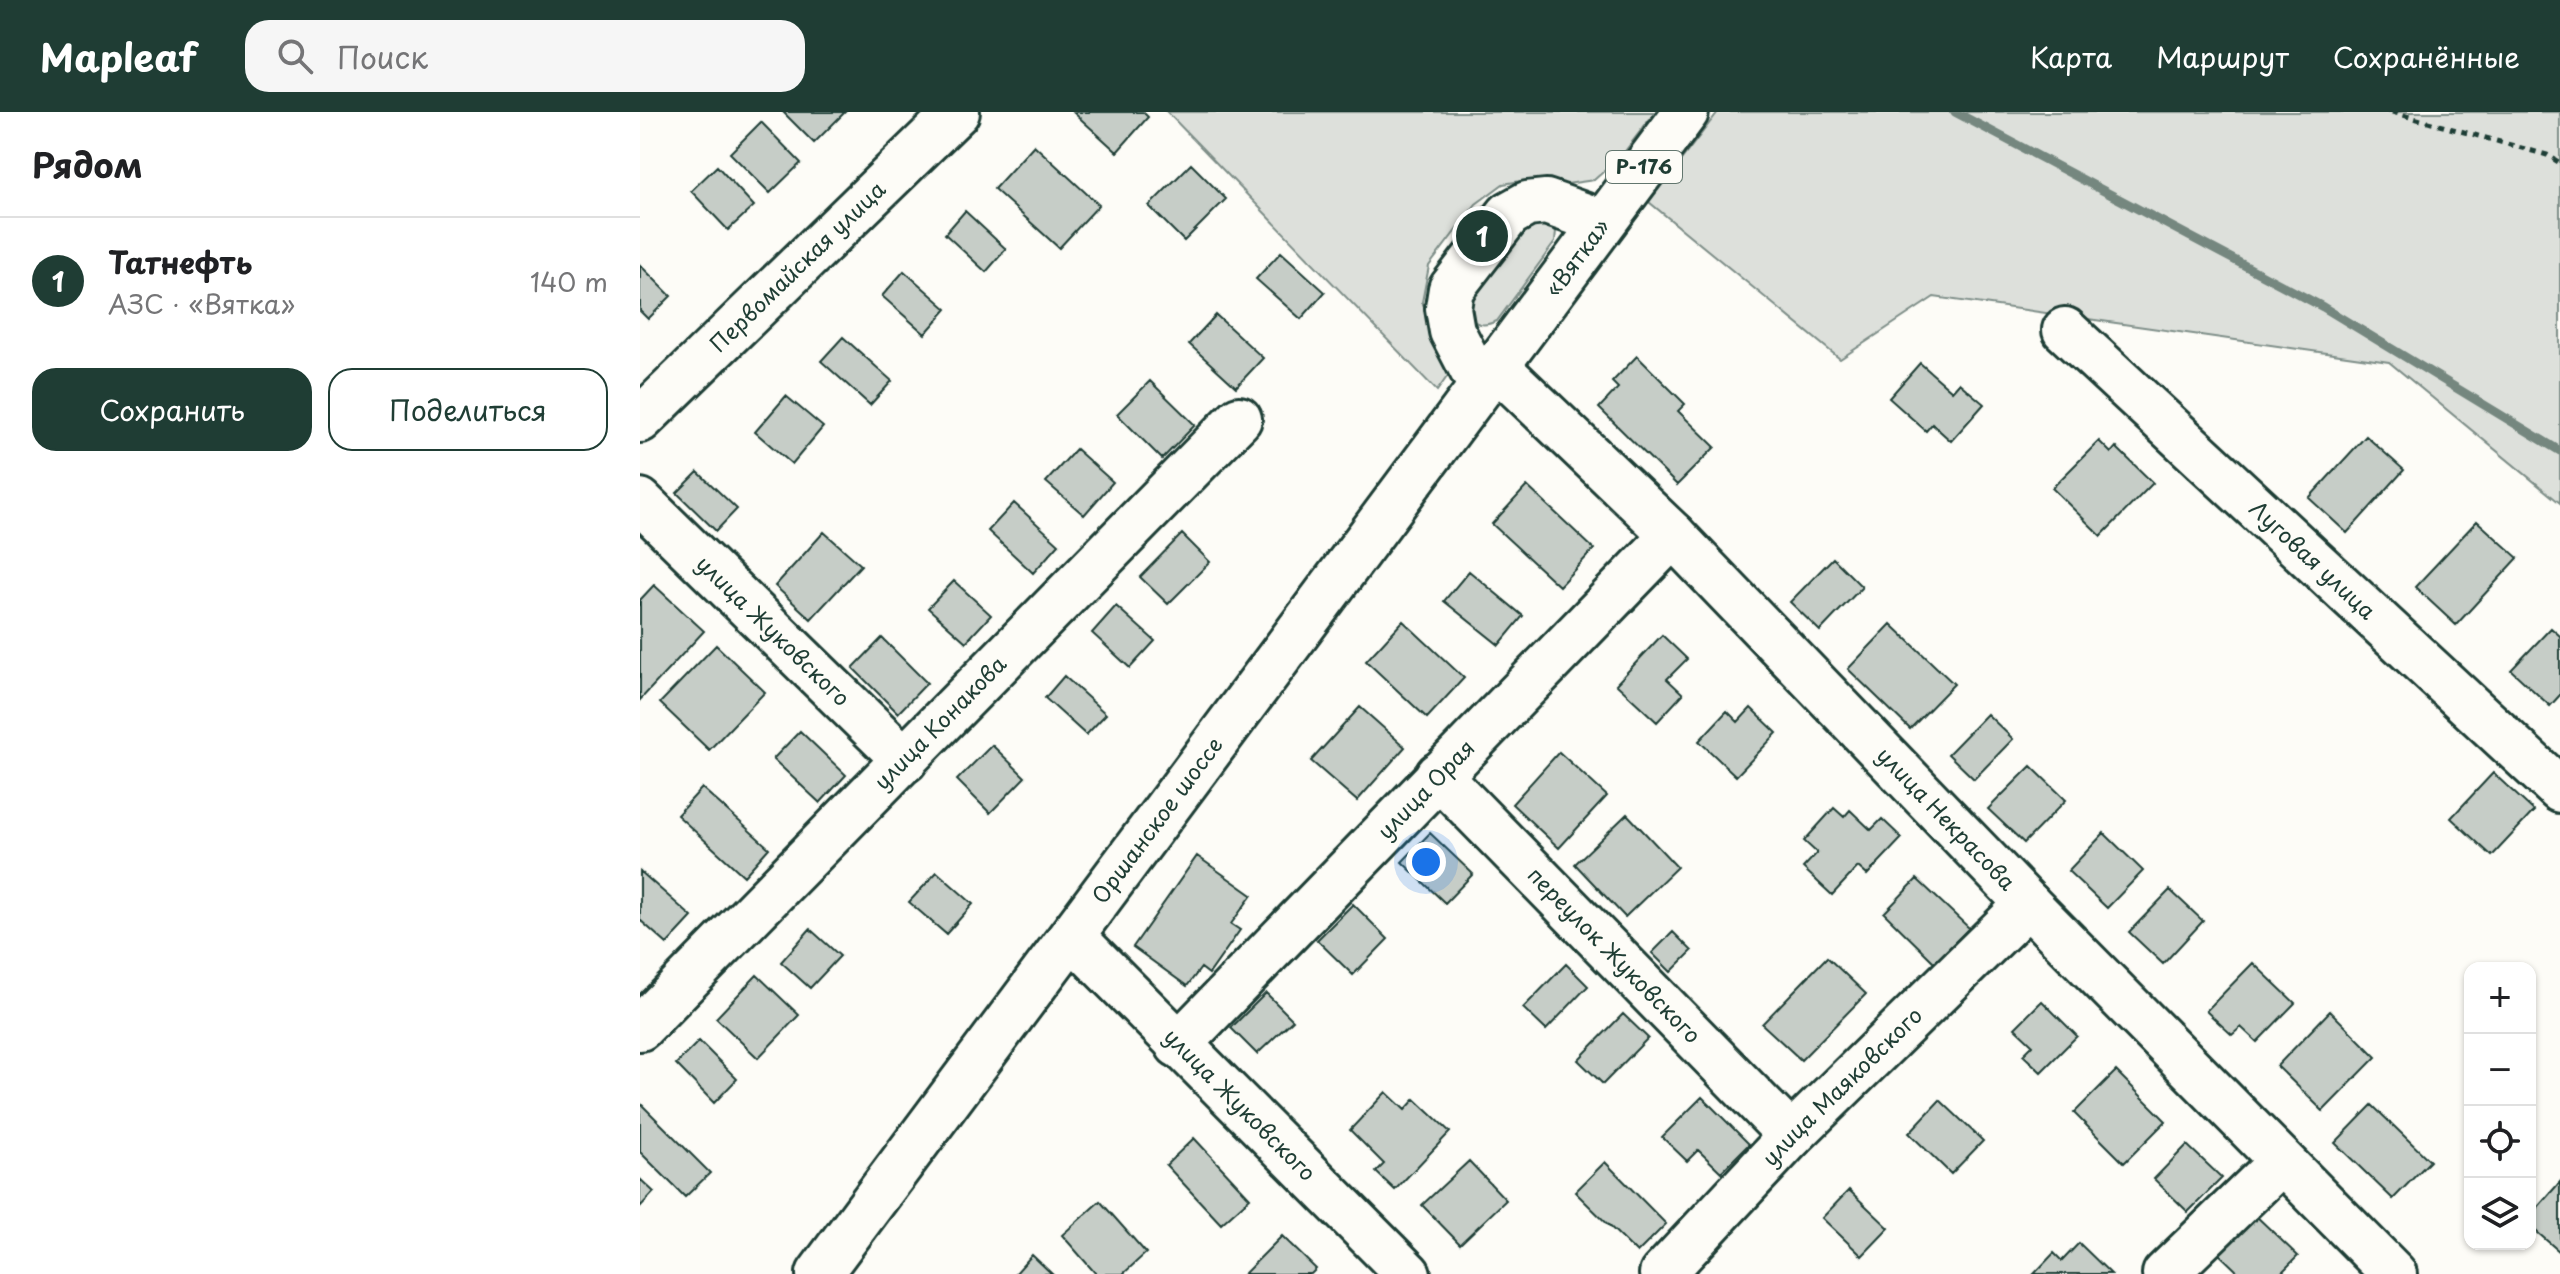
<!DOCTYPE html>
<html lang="ru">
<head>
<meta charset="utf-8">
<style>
	:root { --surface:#fff; --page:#f6f6f6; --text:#202124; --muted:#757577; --line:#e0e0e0; --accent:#1f3d34 }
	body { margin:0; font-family:"Playpen Sans",sans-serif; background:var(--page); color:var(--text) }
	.controls { position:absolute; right:24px; bottom:24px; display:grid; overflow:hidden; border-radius:16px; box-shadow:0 2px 6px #0004 }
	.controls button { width:72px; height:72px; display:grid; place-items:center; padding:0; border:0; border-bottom:2px solid var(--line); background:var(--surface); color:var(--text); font:40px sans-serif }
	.you { position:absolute; left:786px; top:750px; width:28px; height:28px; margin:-20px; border:6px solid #fff; border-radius:50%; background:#1a73e8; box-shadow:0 0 0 12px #1a73e833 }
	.badge { display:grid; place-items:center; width:52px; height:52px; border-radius:50%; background:var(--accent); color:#fff; font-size:26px; font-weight:700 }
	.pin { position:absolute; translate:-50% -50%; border:4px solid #fff; box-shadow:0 2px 8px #0006 }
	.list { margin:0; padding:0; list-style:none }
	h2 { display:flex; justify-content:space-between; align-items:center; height:104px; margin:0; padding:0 32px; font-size:34px }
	h2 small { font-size:26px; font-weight:400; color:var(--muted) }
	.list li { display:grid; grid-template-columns:52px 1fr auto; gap:24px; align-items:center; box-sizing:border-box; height:128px; padding:0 32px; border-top:2px solid var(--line) }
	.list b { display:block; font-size:30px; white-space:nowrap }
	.list p { margin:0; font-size:26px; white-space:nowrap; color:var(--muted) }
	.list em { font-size:26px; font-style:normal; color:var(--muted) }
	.actions { display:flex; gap:16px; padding:24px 32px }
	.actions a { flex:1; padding:18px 0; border:2px solid var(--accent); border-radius:24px; text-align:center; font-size:28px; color:var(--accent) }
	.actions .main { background:var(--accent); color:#fff }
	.icon { flex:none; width:44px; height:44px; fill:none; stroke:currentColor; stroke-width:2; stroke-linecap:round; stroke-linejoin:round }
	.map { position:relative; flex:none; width:1920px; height:1162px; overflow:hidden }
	header { display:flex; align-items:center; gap:48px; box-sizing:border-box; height:112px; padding:0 40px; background:var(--accent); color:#fff }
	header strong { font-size:38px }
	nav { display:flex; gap:44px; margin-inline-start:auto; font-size:28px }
	.search { width:560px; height:72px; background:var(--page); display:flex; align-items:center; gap:20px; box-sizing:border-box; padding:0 28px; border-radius:24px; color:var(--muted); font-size:30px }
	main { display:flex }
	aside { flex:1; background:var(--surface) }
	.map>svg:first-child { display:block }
	.green { fill:#dde0db; stroke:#7e8e88; stroke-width:2 }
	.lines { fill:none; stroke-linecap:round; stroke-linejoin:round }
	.stream { stroke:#75877f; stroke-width:9 }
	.building { fill:#c6cdc7; stroke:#1f3d34; stroke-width:2 }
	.minor-casing { stroke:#1f3d34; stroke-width:50 }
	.major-casing { stroke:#1f3d34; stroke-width:50 }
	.path { stroke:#1f3d34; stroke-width:5; stroke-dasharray:6 6; stroke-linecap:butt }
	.minor { stroke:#fdfcf7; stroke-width:44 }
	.major { stroke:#fdfcf7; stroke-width:44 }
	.labels { text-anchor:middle; stroke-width:7; stroke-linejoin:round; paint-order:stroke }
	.shield { fill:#fdfcf7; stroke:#62766e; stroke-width:2 }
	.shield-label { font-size:20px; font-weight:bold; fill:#1f3d34 }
	.street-label { font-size:22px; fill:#1f3d34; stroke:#fdfcf7 }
</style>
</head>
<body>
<header>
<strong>Mapleaf</strong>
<div class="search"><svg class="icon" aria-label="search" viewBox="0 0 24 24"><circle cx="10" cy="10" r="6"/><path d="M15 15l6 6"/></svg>Поиск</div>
<nav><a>Карта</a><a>Маршрут</a><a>Сохранённые</a></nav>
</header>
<main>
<aside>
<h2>Рядом<small></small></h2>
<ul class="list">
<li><span class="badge">1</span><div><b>Татнефть</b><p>АЗС · «Вятка»</p></div><em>140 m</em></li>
</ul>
<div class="actions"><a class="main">Сохранить</a><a>Поделиться</a></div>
</aside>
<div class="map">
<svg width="1920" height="1162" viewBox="0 0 1920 1162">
	<rect width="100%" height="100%" fill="#fdfcf7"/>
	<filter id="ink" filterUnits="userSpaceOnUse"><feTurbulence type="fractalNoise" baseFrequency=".0125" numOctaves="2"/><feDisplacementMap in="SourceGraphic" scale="16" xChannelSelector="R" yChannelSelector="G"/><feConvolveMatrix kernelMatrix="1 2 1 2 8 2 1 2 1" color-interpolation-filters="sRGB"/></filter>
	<g filter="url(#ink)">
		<!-- green -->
		<path class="green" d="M527 0H1015L982 43 954 68 913 74 887 68 863 72 836 92 789 154 782 190 802 231 809 262 797 279Z
			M1078 0H1920V391L1749 250 1294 185 1200 247 1009 90Z
			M910 110 916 119 915 130 857 209C845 214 839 214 829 206L827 184 876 113Z"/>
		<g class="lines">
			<!-- stream -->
			<path class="stream" d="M1315 0 1683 195 1920 339"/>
		</g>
		<!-- building -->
		<path class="building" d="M143 0H205L174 31Z
			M433 0H503L508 5 477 40Z
			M121 10 161 51 130 81 90 41Z
			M394 33 459 93 419 136 354 77Z
			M551 52 586 87 544 129 509 94Z
			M77 54 114 94 88 118 51 79Z
			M325 99 366 137 346 160 305 122Z
			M641 140 685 180 661 207 616 167Z
			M0 153 31 184 8 207 0 199Z
			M264 159 307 197 285 222 242 184Z
			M576 203 623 246 596 275 549 232Z
			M203 225 252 269 230 293 181 249Z
			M997 244 1045 292 1038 299 1075 335 1037 373 959 296 978 276 972 270Z
			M1280 251 1312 279 1319 271 1344 292 1311 329 1292 312 1286 319 1249 286Z
			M510 269 555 313 522 347 477 302Z
			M146 284 183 315 152 352 115 320Z
			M1726 324 1764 358 1707 421 1669 386Z
			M1459 329 1471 341 1476 335 1513 371 1461 424 1412 376Z
			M436 337 473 370 444 403 406 370Z
			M58 360 97 397 76 419 37 381Z
			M887 374 954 437 919 474 852 412Z
			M374 391 419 432 393 461 348 419Z
			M1837 409 1878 446 1816 513 1775 475Z
			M184 420 221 453 171 507 135 474Z
			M542 422 570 450 528 492 500 465Z
			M1193 446 1222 475 1180 519 1150 490Z
			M829 459 883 504 859 533 804 489Z
			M314 469 351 503 326 530 288 496Z
			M14 473 64 519 0 588V488Z
			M476 494 515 529 490 556 452 521Z
			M763 509 824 566 787 606 726 549Z
			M1251 512 1314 572 1270 617 1208 557Z
			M1911 516 1920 524V583L1910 594 1871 558Z
			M1022 523 1047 547 1027 567 1043 582 1017 610 976 572Z
			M242 526 287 571 258 601 213 556Z
			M76 533 125 580 69 638 20 591Z
			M424 564 466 602 446 623 405 586Z
			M720 595 765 635 717 689 671 649Z
			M1111 596 1137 621 1096 664 1059 629 1087 599 1098 610Z
			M1347 602 1373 627 1334 667 1308 642Z
			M160 619 206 663 180 691 133 647Z
			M352 633 385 665 350 701 317 668Z
			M919 640 967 684 919 736 872 692Z
			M1391 654 1426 688 1384 731 1348 697Z
			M1853 661 1894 699 1852 744 1811 706Z
			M62 676 129 736 104 764 37 703Z
			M1194 696 1204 705 1210 698 1231 718 1242 707 1262 726 1227 763 1218 755 1192 783 1163 756 1177 741 1164 729Z
			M987 702 1037 755 985 805 935 752Z
			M790 721 833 762 805 791 762 750Z
			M1464 721 1503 759 1467 796 1428 759Z
			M557 744 612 783 591 812 600 818 569 862 561 856 547 874 493 835Z
			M0 759 52 805 27 832 0 808Z
			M297 760 333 792 306 822 269 790Z
			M1277 767 1329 816 1295 851 1244 801Z
			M1530 778 1563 809 1523 852 1489 820Z
			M713 792 748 827 713 863 677 828Z
			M170 817 200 844 170 876 141 850Z
			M1033 820 1052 839 1031 860 1012 841Z
			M1187 845 1226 882 1161 948 1122 912Z
			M1613 851 1655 891 1617 930 1601 915 1592 923 1566 899Z
			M926 852 948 874 906 918 883 896Z
			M117 863 159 903 118 946 76 906Z
			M626 881 653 908 617 942 591 916Z
			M1402 889 1437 924 1401 960 1383 943 1393 933 1375 916Z
			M1690 899 1736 945 1683 999 1637 954Z
			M983 902 1008 926 963 972 938 948Z
			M59 929 97 967 74 991 36 952Z
			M1476 959 1526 1009 1484 1051 1434 1001Z
			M746 980 765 998 775 987 810 1020 755 1078 736 1060 744 1052 710 1018Z
			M1062 985 1109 1032 1081 1060 1058 1038 1047 1049 1022 1025Z
			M1300 988 1343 1029 1311 1062 1269 1021Z
			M0 991 70 1061 45 1085 0 1040Z
			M1732 993 1790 1049 1753 1087 1695 1031Z
			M554 1026 610 1086 581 1112 526 1053Z
			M1547 1033 1582 1066 1548 1100 1514 1067Z
			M829 1049 866 1088 820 1132 782 1093Z
			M965 1050 1026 1112 997 1141 935 1080Z
			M0 1067 14 1080 0 1095Z
			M1920 1070V1140L1890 1114V1104Z
			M1209 1078 1249 1116 1222 1144 1182 1106Z
			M460 1089 506 1141 483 1162H456L422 1123Z
			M1613 1101 1658 1144 1640 1162H1600L1576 1139Z
			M642 1124 676 1157 671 1162H604Z
			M1439 1131 1471 1162H1394L1414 1141 1422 1149Z
			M392 1143 412 1162H375Z"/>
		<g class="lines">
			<defs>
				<g id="minor">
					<path id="s1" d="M1425 218 1920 678"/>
					<path id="s2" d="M855 253 1033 423 1388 792 1754 1162"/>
					<path d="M840 273 812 219 808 196 811 177 869 102 887 92 906 90 963 110"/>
					<path id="s3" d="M0 308 317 0"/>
					<path id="s4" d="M0 389 265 648"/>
					<path id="s5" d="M798 663 1151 1024"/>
					<path id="s6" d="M432 824 768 1162"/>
					<path id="s7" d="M0 916 599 307"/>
					<path id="s8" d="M538 933 1033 423"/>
					<path id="s9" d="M1022 1162 1151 1024 1388 792"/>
					<path d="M1525 1162 1641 1050"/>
				</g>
				<g id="major">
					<path id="s10" d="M179 1162 1046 0"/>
				</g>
			</defs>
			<!-- minor casing -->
			<use href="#minor" class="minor-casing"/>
			<!-- major casing -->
			<use href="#major" class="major-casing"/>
			<!-- path -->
			<path class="path" d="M1752 0 1907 43 1920 51"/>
			<!-- minor -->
			<use href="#minor" class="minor"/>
			<!-- major -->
			<use href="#major" class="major"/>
		</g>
	</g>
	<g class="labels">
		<!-- shield labels -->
		<rect class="shield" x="966" y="39" width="76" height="32" rx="6"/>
		<g class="shield-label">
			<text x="1004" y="62">Р-176</text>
		</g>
		<!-- street labels -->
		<g class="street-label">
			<text dy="8" stroke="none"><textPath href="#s10" startOffset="1268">«Вятка»</textPath></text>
			<text dy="8" stroke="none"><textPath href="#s3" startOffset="220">Первомайская улица</textPath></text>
			<text dy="8" stroke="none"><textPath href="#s1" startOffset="338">Луговая улица</textPath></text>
			<text dy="8" stroke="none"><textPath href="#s4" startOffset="186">улица Жуковского</textPath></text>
			<text dy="8" stroke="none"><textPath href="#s7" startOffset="428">улица Конакова</textPath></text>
			<text dy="8" stroke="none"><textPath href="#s8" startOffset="356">улица Орая</textPath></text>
			<text dy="8" stroke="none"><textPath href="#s2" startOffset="640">улица Некрасова</textPath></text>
			<text dy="8" stroke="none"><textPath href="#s10" startOffset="566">Оршанское шоссе</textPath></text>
			<text dy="8" stroke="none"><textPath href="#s5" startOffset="252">переулок Жуковского</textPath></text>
			<text dy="8" stroke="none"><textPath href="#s9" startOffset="260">улица Маяковского</textPath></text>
			<text dy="8" stroke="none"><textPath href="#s6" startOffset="238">улица Жуковского</textPath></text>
		</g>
	</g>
</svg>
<div class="controls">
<button>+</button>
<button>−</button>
<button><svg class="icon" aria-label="locate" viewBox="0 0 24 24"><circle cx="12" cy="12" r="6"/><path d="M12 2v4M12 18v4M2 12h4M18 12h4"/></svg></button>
<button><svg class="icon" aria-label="layers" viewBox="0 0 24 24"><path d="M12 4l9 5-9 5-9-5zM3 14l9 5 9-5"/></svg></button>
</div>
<div class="you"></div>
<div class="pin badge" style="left:842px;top:124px">1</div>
</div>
</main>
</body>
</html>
